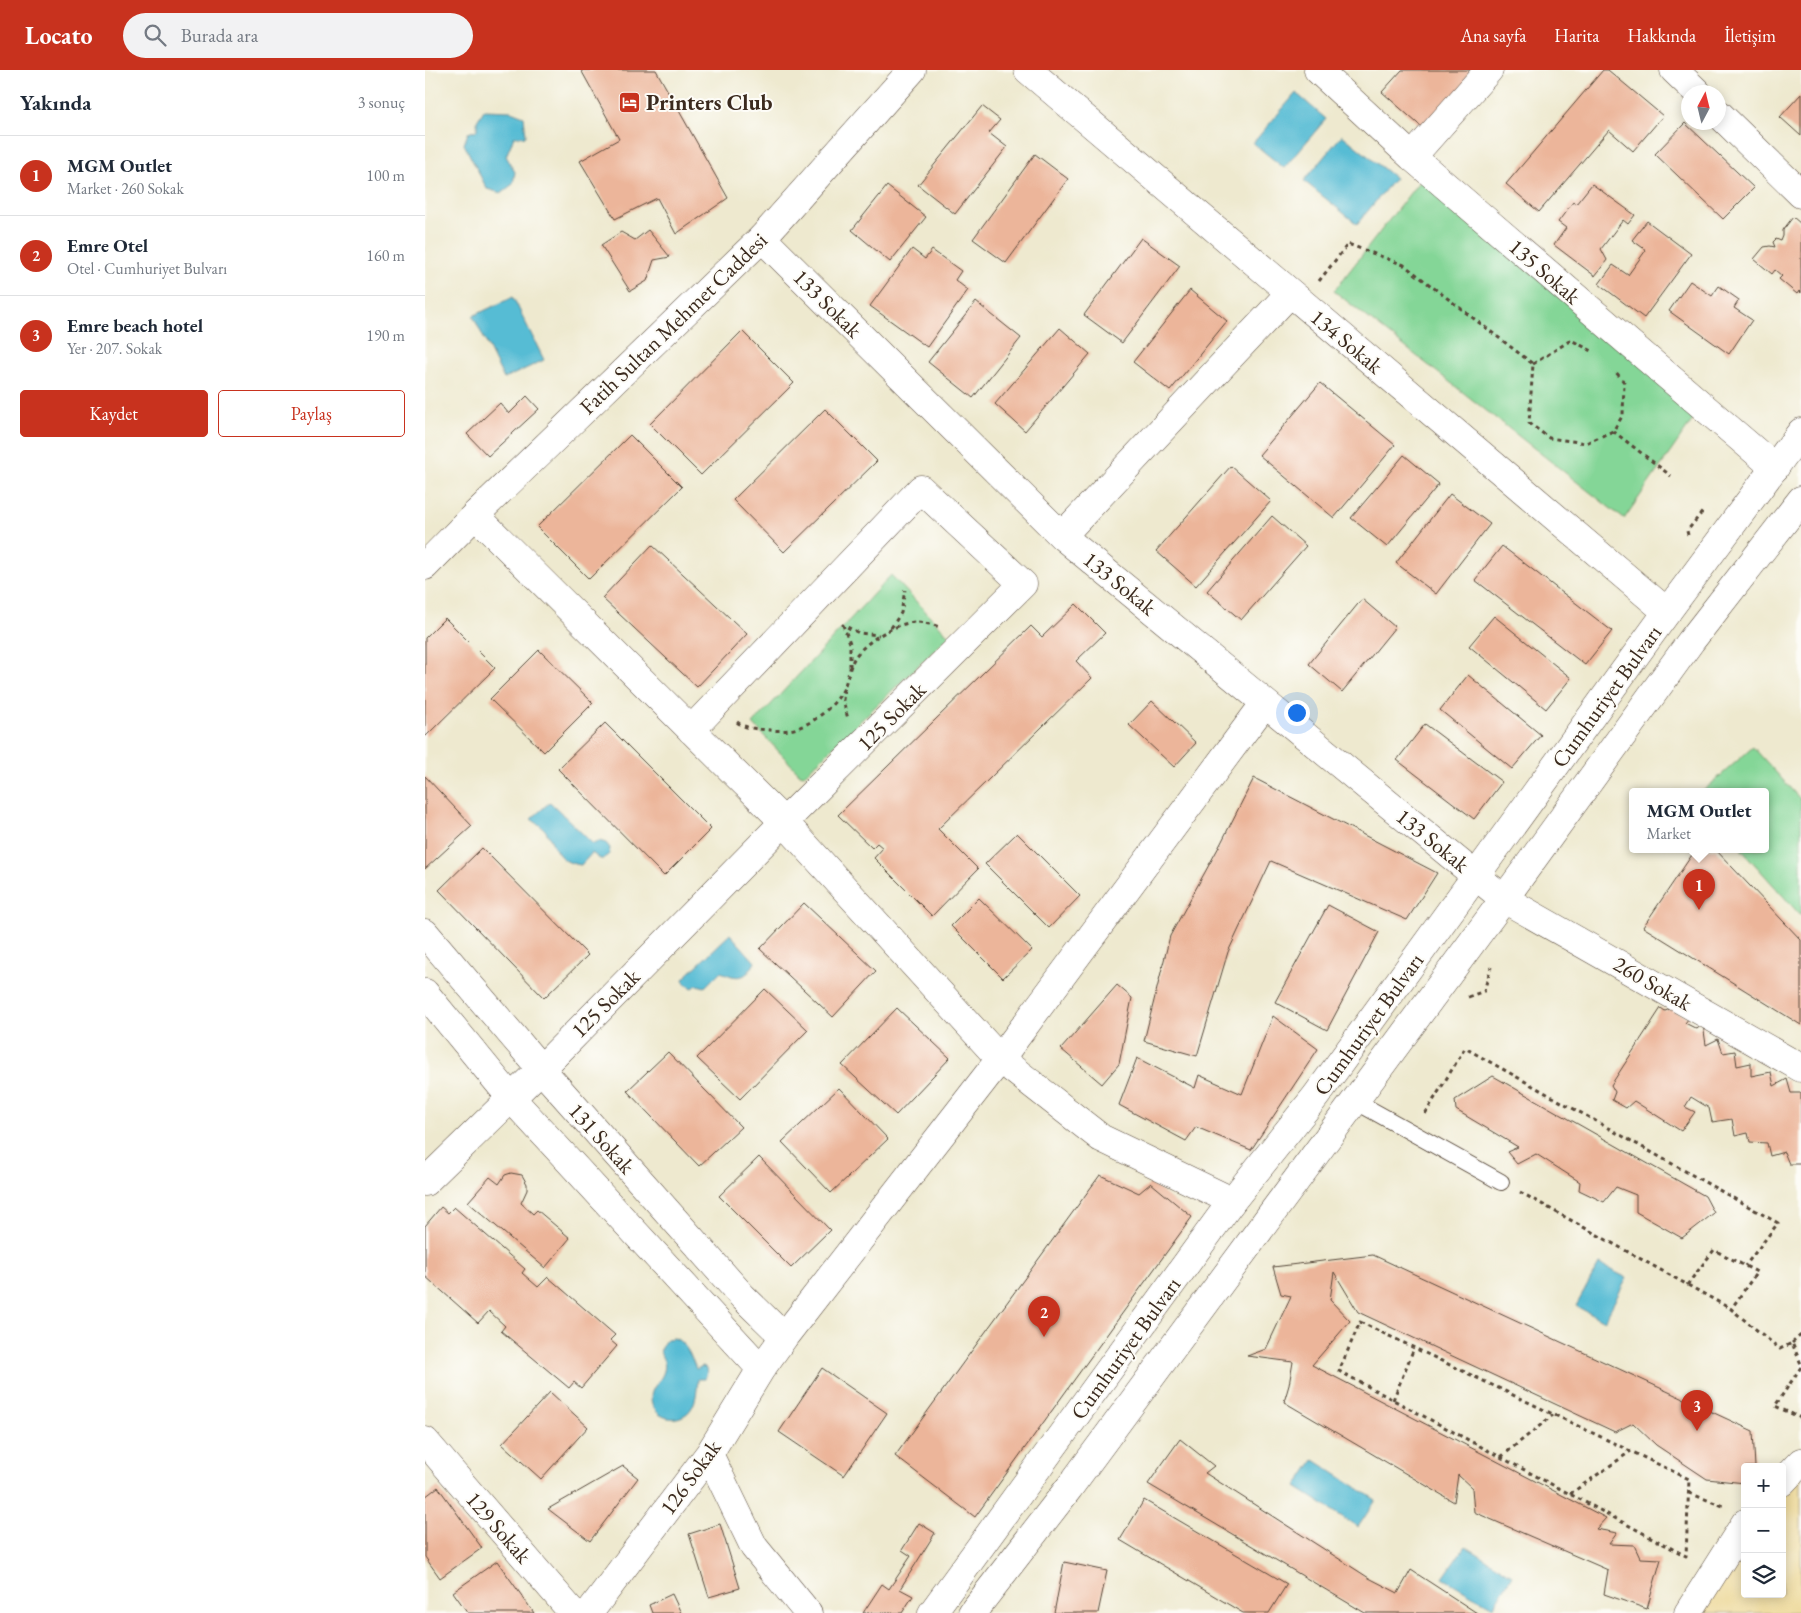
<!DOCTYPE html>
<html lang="tr">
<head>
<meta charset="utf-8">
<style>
	:root { --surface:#fff; --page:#f2f2f3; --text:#1f2937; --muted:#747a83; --line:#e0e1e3; --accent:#c8321e }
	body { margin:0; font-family:"EB Garamond",serif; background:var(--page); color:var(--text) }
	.controls { position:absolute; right:15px; bottom:15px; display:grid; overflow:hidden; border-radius:5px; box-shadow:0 2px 12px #0003 }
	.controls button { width:45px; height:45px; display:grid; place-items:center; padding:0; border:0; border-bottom:1px solid var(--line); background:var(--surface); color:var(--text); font:25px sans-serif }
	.compass { position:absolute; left:1256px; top:15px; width:45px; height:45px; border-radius:50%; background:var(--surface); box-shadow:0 2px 12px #0003; rotate:7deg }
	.you { position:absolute; left:871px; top:642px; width:18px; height:18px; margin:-12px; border:4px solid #fff; border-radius:50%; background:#1a73e8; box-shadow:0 0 0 8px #1a73e833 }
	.badge { display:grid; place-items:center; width:32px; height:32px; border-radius:50%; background:var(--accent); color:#fff; font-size:16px; font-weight:700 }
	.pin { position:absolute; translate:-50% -41px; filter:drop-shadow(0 1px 2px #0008) }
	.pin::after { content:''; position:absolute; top:26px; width:18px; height:15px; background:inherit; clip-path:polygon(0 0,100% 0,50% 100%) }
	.popup { position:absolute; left:1204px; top:718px; width:140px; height:65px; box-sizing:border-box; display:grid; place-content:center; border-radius:5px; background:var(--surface); filter:drop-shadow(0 1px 4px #0005); font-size:16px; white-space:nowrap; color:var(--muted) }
	.popup b { font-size:19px; color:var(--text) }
	.popup::after { content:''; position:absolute; left:50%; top:100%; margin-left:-10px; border:10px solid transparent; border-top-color:var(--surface) }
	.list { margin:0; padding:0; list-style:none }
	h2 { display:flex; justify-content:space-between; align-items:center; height:65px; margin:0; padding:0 20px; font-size:21px }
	h2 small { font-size:16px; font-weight:400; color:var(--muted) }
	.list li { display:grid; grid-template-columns:32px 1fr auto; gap:15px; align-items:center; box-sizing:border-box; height:80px; padding:0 20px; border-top:1px solid var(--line) }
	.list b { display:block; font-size:19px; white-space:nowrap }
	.list p { margin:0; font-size:16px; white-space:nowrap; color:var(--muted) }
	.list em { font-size:16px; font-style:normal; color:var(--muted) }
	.actions { display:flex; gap:10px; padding:15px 20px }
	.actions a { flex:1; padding:11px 0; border:1px solid var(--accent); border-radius:5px; text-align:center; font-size:18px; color:var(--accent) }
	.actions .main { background:var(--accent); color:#fff }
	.icon { flex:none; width:28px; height:28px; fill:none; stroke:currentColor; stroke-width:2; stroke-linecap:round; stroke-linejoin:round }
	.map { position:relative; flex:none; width:1376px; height:1543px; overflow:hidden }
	header { display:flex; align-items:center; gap:30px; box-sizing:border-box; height:70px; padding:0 25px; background:var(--accent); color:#fff }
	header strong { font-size:24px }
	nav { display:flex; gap:28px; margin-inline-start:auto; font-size:18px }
	.search { width:350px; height:45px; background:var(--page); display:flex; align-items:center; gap:12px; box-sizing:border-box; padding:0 18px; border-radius:28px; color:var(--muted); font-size:19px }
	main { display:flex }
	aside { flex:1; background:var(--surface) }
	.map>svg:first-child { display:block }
	.green { fill:#84d697; stroke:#60805a }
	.sand { fill:#eeda9e; stroke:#94825e }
	.water { fill:#56bcd4; stroke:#487379 }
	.building { fill:#ecb59a }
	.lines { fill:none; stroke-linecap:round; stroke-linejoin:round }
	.lane-casing { stroke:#564739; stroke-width:18 }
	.street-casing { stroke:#564739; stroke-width:29 }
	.secondary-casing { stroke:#564739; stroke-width:29 }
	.path { stroke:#564739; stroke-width:3; stroke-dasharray:4 4; stroke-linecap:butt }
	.lane { stroke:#fff; stroke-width:16 }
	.street { stroke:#fff; stroke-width:28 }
	.secondary { stroke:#fff; stroke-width:28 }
	.labels { text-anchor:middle; stroke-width:4; stroke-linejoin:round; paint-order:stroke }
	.poi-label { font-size:22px; font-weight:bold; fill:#3b2a1e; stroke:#fdfcf7; text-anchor:start }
	.street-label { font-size:22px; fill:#3b2a1e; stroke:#fdfcf7 }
</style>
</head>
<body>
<header>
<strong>Locato</strong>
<div class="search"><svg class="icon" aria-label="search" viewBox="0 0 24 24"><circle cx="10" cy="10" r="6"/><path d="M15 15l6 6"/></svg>Burada ara</div>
<nav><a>Ana sayfa</a><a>Harita</a><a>Hakkında</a><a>İletişim</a></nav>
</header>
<main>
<aside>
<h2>Yakında<small>3 sonuç</small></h2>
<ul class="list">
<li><span class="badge">1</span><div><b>MGM Outlet</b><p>Market · 260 Sokak</p></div><em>100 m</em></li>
<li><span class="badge">2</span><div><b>Emre Otel</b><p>Otel · Cumhuriyet Bulvarı</p></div><em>160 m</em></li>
<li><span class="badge">3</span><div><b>Emre beach hotel</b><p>Yer · 207. Sokak</p></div><em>190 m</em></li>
</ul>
<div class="actions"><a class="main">Kaydet</a><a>Paylaş</a></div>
</aside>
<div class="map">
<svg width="1376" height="1543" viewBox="0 0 1376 1543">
	<rect width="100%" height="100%" fill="#fdfcf7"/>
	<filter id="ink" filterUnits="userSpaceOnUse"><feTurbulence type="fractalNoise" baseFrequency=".02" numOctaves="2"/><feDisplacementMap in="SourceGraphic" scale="10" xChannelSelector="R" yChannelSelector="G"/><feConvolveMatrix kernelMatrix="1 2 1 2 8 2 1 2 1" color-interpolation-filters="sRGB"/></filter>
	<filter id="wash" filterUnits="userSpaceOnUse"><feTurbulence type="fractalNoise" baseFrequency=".0096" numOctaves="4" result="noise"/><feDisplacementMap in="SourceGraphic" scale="20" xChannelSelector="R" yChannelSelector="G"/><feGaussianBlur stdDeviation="1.12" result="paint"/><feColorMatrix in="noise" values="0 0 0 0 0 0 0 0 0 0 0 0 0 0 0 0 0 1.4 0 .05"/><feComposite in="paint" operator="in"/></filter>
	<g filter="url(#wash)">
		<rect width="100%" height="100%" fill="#eee9cf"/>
		<!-- green -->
		<path class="green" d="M996 109 1274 341 1199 449 909 221Z
			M466 505 524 566 379 705 375 704 328 654Z
			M1328 677 1376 730V846L1316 779H1340V721H1278Z"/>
		<!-- sand -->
		<path class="sand" d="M1376 1392V1543H1263L1320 1453V1524H1357V1412Z"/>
		<!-- water -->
		<path class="water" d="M871 23 901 49 859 98 828 73Z
			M59 40 86 41 99 46 101 66 89 67 81 86 90 102 88 114 76 123 62 119 39 74 43 63 52 60V51Z
			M917 65 970 108 932 154 879 111Z
			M88 227 119 290 79 309 48 246Z
			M125 732 168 774 174 771 181 773 185 778 184 785 178 789H175L167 783 156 795C132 792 132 780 122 763 119 757 111 753 106 749Z
			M305 864 330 892C325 902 320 909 307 906 303 905 300 903 295 902L280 917 272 915 268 918 260 914 258 909Z
			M1174 1194 1202 1208 1179 1251 1151 1236Z
			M249 1268C261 1272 267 1288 271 1299L278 1296 281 1298 282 1302 280 1309H273C272 1318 272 1330 266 1339 255 1355 227 1350 226 1328 226 1316 236 1312 239 1301 243 1285 227 1286 242 1269Z
			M889 1390 951 1430 933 1457 871 1417Z
			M1040 1476 1087 1505 1068 1537 1018 1508Z"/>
		<g id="blocks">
			<!-- building -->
			<path class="building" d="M156 0H231L303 128 251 164 232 128 190 149 155 91 194 69Z
				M977 0H1056L1001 61 957 22Z
				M1178 0H1183L1238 46 1208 81 1184 60 1114 142 1081 114Z
				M1376 24V66L1355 47Z
				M557 36 575 50 564 63 582 77 530 144 493 115Z
				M1260 53 1329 118 1298 149 1230 84Z
				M610 84 643 109 581 193 548 169Z
				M1167 114 1210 145 1203 154 1198 150 1176 179 1182 190 1170 206 1129 175 1141 158 1133 152 1148 132 1151 134Z
				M462 116 501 147 465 192 427 160Z
				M1368 147 1376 154V223L1374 221 1372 224 1354 209 1357 206 1350 200 1347 204 1329 189 1339 177 1345 176 1350 177 1348 172 1351 169 1356 171 1358 166V160Z
				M1222 151 1266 184 1219 248 1174 214 1188 195 1203 205 1221 180 1207 170Z
				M223 160 245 187 229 190 222 211 205 221 176 175 196 162 210 170Z
				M716 168 755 196 697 273 659 245Z
				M487 179 500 189 507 180 536 201 530 210 543 220 502 277 445 236Z
				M1265 211 1287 226 1294 216 1314 230 1309 238 1327 250 1304 284 1244 241Z
				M765 220 802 251 745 321 708 292Z
				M551 232 596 268 548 328 503 292Z
				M635 258 665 284 600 361 570 334Z
				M317 261 369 313 276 405 225 354Z
				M895 313 970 375 909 448 834 385Z
				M102 326 114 339 63 386 42 364 75 333 84 344Z
				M400 339 452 391 359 482 308 430Z
				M205 365 257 417 164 509 112 457Z
				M979 385 1014 414 962 477 926 448Z
				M806 396 846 431 771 516 731 481Z
				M1025 424 1065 454 1011 524 971 493Z
				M847 446 881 476 816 550 782 521Z
				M227 475 322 564 272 617 177 528Z
				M1077 476 1187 561 1160 595 1050 510Z
				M937 529 970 557 917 622 884 594Z
				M651 534 680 563 651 591 667 608 513 759 553 799 507 846 449 788 458 778 452 773 447 778 413 745 606 556 617 567Z
				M1069 546 1146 608 1121 639 1044 576Z
				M20 548 70 598 0 667V568Z
				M114 580 168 633 119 682 65 629Z
				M1043 605 1116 665 1087 699 1015 640Z
				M727 631 771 673 749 697 704 655Z
				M180 653 286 759 239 806 133 699Z
				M1000 654 1077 712 1049 749 972 690Z
				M0 706 47 756 0 799Z
				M829 708 1012 803 982 850 846 791 803 882 772 986 719 971 745 866 796 773Z
				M592 763 655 826 624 858 560 794Z
				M57 778 163 885 119 928 14 820Z
				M1271 779H1290L1376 870V955L1218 857Z
				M554 828 607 880 578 908 526 856Z
				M379 833 451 901 408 947 335 879Z
				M903 835 954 862 902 960 850 932Z
				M692 915 707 928 694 994 677 1014 636 979Z
				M340 919 383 960 315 1029 272 988Z
				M472 938 525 988 471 1045 417 995Z
				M1236 938 1240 941 1245 939 1264 948 1260 953 1272 959 1278 954 1281 975 1293 969 1298 983 1310 981 1312 996 1326 993V1006L1346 1002 1349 1016 1362 1009 1366 1023H1376V1094H1364L1359 1082 1345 1086 1342 1073 1325 1072 1323 1063 1310 1066 1307 1049 1287 1052 1284 1038 1266 1027 1260 1037 1270 1042 1256 1061 1209 1031 1201 1038 1187 1030 1190 1022 1186 1015Z
				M848 946 893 979 826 1080 771 1057 761 1071 694 1035 712 988 770 1018 774 1005 817 1024Z
				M243 982 316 1057 274 1096 202 1021Z
				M1068 1006 1280 1126 1289 1143 1257 1168 1211 1142V1125L1191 1117 1179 1132 1154 1120 1155 1112 1111 1084 1092 1094 1082 1082 1093 1077 1031 1040 1030 1030Z
				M414 1018 463 1069 406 1123 357 1072Z
				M334 1087 405 1160 366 1198 294 1126Z
				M86 1103 97 1105 102 1114V1120L96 1133 108 1144 112 1140 145 1168 120 1198 43 1132 65 1107 74 1114 80 1105Z
				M675 1105 714 1123 726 1113 767 1147 550 1447 470 1386Z
				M16 1137 23 1143 29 1137 100 1199 97 1203 113 1217 123 1207 190 1265 185 1270 192 1276 156 1318 149 1312 144 1318 76 1261 80 1256 64 1241 53 1253 0 1206V1156Z
				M948 1185 1328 1361 1330 1397H1320V1413L1282 1409 1231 1375 1208 1353 1190 1362 933 1242 909 1202 905 1230 925 1251 887 1295 1181 1448 1171 1459 1192 1463 1184 1474 1209 1475 1215 1488 1236 1489 1222 1539 1179 1524 1183 1500 1049 1442 1047 1418 1033 1405 1029 1432 859 1332 864 1315 868 1292 822 1286 841 1279 866 1226 856 1224 848 1197Z
				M397 1298 462 1343 419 1406 354 1362Z
				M125 1322 163 1357 116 1409 77 1374Z
				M755 1369 789 1396 780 1403 944 1508 973 1523 986 1500 1052 1543H940L723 1414Z
				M198 1396 213 1408 165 1471 123 1439Z
				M13 1417 57 1478 15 1508 0 1487V1427Z
				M719 1430 862 1514 844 1543H818L695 1470Z
				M494 1453 510 1463 475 1519 488 1526 477 1543H438L457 1514 464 1519 486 1486 477 1480Z
				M295 1454 315 1518 284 1527 264 1464Z
				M72 1491 109 1543H43L28 1522Z
				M639 1492 682 1501 673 1543H629Z
				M247 1524 256 1543H227L224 1535Z"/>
		</g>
	</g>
	<g filter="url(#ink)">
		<use href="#blocks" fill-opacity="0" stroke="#564739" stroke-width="1"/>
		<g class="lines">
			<defs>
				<path id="lane" d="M930 1031 1076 1112"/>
				<path id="street" d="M603 0 1242 542
					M893 0 987 87 1350 398
					M1249 0 1272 22
					M1294 44 1376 124
					M987 87 1064 0
					M337 168 637 466 1079 829 1376 998
					M50 445 359 752 575 989 676 1068 807 1131
					M637 466 865 223
					M0 863 116 999 318 1227 359 1267
					M0 923 86 1028 336 1299
					M0 1112 116 999 359 752 598 514 496 419 266 660
					M0 1371 148 1543
					M284 1384 329 1477 383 1543
					M1357 1412 1376 1392
					M164 1543 284 1384 336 1299 359 1267 575 989 840 633
					M1263 1543 1320 1453"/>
				<path id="secondary" d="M0 496 50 445 337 168 487 0
					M507 1543 807 1131 891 1026 1242 542 1376 362
					M547 1543 644 1418 1079 829 1266 571 1376 430"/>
			</defs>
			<!-- lane casing -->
			<use href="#lane" class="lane-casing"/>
			<!-- street casing -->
			<use href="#street" class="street-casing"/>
			<!-- secondary casing -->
			<use href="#secondary" class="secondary-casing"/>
			<!-- path -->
			<path class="path" d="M894 211 923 174 979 195 1108 294 1104 353 1124 368 1161 373 1188 361 1198 345 1199 312 1190 301
				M1108 294 1146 270 1167 281
				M1188 361 1246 406
				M1263 465 1262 461 1279 440
				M466 558 476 543 480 520
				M425 597V573L418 555 434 563 454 565
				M419 619 418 630 423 649
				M312 652C320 659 335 659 345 660 355 661 366 661 375 657 391 651 410 635 418 620 423 609 424 597 430 587 441 571 472 552 492 552 499 552 508 555 515 557
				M1043 927 1059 921 1066 897
				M1000 1044 1040 978 1353 1153 1320 1196
				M1095 1122 1306 1239 1355 1279 1367 1273 1376 1294
				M1262 1215 1289 1180 1332 1202 1306 1239
				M935 1252 1264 1409 1261 1486 914 1301Z
				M1367 1273 1376 1265
				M1376 1297 1350 1336 1376 1348
				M968 1330 989 1278
				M1076 1387 1128 1345
				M1264 1423 1298 1436
				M1145 1424 1206 1381"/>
			<!-- lane -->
			<use href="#lane" class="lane"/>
			<!-- street -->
			<use href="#street" class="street"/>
			<!-- secondary -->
			<use href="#secondary" class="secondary"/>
		</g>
	</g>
	<!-- icons -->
	<defs>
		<symbol id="hotel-square" viewBox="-11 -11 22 22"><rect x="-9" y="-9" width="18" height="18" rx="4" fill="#c8321e" stroke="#fdfcf7"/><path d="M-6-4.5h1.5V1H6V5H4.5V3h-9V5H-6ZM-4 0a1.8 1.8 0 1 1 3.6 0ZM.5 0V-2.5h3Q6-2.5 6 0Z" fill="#fff"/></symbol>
	</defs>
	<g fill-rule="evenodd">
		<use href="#hotel-square" x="192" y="20" width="25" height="25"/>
	</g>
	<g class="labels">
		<!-- poi labels -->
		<g class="poi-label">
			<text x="221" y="40">Printers Club</text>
		</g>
		<!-- street labels -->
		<g class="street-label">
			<text transform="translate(1120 201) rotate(41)" y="8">135 Sokak</text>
			<text transform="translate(403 233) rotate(45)" y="8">133 Sokak</text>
			<text transform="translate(248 253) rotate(-44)" y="8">Fatih Sultan Mehmet Caddesi</text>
			<text transform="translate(922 271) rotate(40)" y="8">134 Sokak</text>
			<text transform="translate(695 513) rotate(39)" y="8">133 Sokak</text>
			<text transform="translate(1181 626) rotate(-54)" y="8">Cumhuriyet Bulvarı</text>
			<text transform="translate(466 646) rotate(-45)" y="8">125 Sokak</text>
			<text transform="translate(1008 770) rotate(39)" y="8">133 Sokak</text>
			<text transform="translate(1228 913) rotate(30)" y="8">260 Sokak</text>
			<text transform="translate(180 933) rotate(-45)" y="8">125 Sokak</text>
			<text transform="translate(943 954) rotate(-54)" y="8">Cumhuriyet Bulvarı</text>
			<text transform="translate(177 1068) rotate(48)" y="8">131 Sokak</text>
			<text transform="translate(700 1278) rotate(-54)" y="8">Cumhuriyet Bulvarı</text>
			<text transform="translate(265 1407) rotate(-54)" y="8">126 Sokak</text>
			<text transform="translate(74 1457) rotate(49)" y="8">129 Sokak</text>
		</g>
	</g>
</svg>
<div class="controls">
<button>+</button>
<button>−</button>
<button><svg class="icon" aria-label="layers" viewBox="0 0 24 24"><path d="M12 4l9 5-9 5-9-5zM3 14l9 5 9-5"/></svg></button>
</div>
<svg class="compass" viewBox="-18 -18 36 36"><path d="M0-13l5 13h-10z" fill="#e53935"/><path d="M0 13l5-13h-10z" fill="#747a83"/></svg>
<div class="you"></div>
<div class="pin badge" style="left:1274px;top:840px">1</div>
<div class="popup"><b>MGM Outlet</b>Market</div>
<div class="pin badge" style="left:619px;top:1267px">2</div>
<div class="pin badge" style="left:1272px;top:1361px">3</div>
</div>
</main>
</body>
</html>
